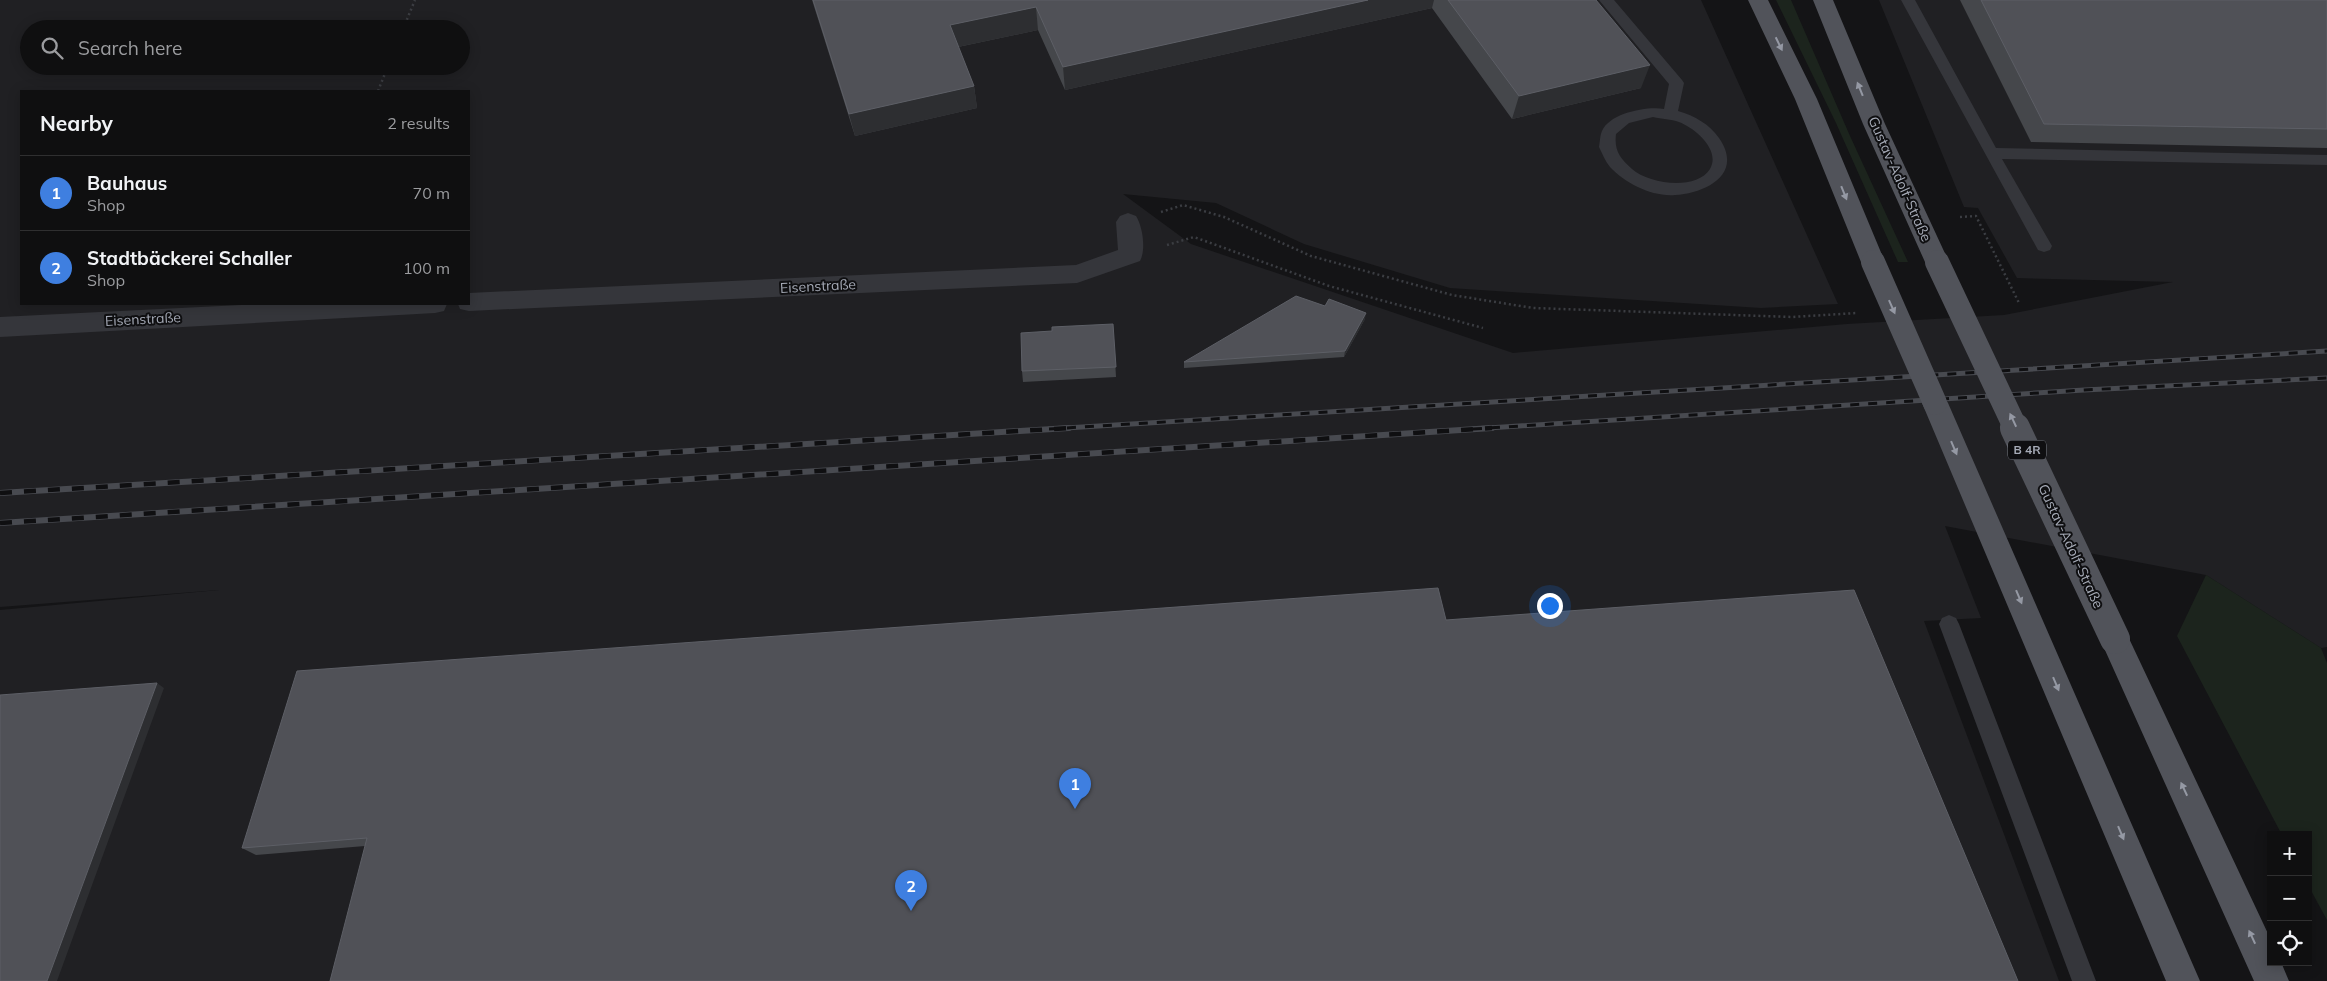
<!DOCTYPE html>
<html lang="en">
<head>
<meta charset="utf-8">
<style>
	:root { --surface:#0f0f10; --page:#181819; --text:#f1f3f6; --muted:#9b9c9f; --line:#2f2f30; --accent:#f9b32a }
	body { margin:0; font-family:Mulish,sans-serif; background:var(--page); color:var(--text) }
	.controls { position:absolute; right:15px; bottom:15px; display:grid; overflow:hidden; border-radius:0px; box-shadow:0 2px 12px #0003 }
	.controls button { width:45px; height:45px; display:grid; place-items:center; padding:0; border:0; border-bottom:1px solid var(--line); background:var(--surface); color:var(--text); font:25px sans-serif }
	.you { position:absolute; left:1549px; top:605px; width:18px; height:18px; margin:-12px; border:4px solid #fff; border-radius:50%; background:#1a73e8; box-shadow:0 0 0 8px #1a73e833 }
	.badge { display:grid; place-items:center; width:32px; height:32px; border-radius:50%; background:var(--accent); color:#fff; font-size:16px; font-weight:700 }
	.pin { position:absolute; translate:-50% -41px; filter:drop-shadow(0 1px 2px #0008) }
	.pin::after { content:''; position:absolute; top:26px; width:18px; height:15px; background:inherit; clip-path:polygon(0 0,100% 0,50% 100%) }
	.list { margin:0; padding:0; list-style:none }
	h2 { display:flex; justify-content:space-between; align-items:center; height:65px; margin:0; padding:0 20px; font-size:21px }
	h2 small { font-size:16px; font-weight:400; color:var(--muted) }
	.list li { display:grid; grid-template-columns:32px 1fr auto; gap:15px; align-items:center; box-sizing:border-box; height:75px; padding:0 20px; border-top:1px solid var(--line) }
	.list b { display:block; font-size:19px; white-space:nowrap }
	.list p { margin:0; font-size:16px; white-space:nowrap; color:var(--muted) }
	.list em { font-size:16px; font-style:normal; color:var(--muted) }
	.icon { flex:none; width:28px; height:28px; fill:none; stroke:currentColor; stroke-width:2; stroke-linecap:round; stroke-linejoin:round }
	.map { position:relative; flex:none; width:2327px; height:981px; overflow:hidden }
	.search { position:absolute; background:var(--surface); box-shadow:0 2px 12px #0003; left:20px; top:20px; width:450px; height:55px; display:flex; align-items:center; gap:12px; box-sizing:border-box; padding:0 18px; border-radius:28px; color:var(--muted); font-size:19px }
	.panel { position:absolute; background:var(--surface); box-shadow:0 2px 12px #0003; left:20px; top:90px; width:450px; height:215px; border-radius:0px }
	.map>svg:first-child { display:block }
	.built { fill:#202023; fill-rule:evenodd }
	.green { fill:#1c241d }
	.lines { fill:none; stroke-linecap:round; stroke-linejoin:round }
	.path { stroke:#3b3d42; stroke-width:2.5; stroke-dasharray:2 3; stroke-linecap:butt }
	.service { fill:#35363b; fill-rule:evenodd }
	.minor { fill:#35363b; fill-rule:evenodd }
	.primary { fill:#51535a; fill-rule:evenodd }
	.rail-far1-casing { stroke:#484a50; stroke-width:5 }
	.rail-casing { stroke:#484a50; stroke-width:6 }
	.rail-far1 { stroke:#0f0f11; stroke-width:3; stroke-dasharray:9; stroke-linecap:butt }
	.rail { stroke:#0f0f11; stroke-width:4.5; stroke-dasharray:12; stroke-linecap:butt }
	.primary-bridge-far1 { stroke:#51535a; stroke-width:24 }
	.primary-bridge { stroke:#51535a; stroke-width:30 }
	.wall { fill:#45474b }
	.shaded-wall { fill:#2d2e31 }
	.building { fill:#505157; stroke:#5d5f66 }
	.oneway { fill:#9599a4 }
	.labels { text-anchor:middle; stroke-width:4; stroke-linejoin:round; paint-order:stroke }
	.shield { fill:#0f0f11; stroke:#797c85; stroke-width:1 }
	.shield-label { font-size:12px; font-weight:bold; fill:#a6abb7 }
	.street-label { font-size:14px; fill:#a6abb7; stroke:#0f0f11 }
</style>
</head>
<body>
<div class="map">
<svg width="2327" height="981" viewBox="0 0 2327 981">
	<rect width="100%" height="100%" fill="#141416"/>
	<!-- built -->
	<path class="built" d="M0 0H1701L1838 304 1761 308 1450 288 1304 244 1216 203 1123 194 1191 244 1513 353 1847 324 2004 315 2173 282 2017 278 1978 208 1964 207 1879 0H2327V647L2321 648 2206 575 1945 526 1981 618 1924 621 2059 981H0V610L219 590 0 607ZM29 29H461V66H29ZM21 91H469V304H21Z"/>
	<!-- green -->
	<path class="green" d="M1776 0H1791L1850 136 1908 262H1898L1836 123Z
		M2206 575 2321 648 2327 663V920L2308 885V835H2282L2177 636Z"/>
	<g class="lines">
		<!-- path -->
		<path class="path" d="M403 29 415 0
			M378 91 388 66
			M1161 212 1183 205 1224 217 1311 256 1452 295 1533 308 1792 317 1857 313
			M1960 217 1976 216 2019 303
			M1167 245 1194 237 1329 286 1483 328"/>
		<!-- service -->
		<path class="service" d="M1599 0H1614L1682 80 1684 83 1678 111C1695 116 1709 124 1719 138 1744 174 1706 193 1675 195 1652 197 1625 183 1610 167 1605 161 1602 153 1599 147 1600 142 1600 135 1602 131 1610 113 1647 106 1664 109L1669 84ZM1653 117C1662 119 1671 119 1679 122 1695 128 1721 150 1710 169 1696 191 1649 184 1632 169 1620 158 1614 151 1616 134L1629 123Z
			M1901 0H1915L1996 148 2327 155V165L2002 159 2052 246 2050 250 2044 252 2038 250Z
			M1949 615 1956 618 1959 624 2096 981H2072L1939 624 1942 618Z"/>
		<!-- minor -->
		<path class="minor" d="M1128 213 1136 216C1143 227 1146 250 1140 261L1077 283 469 311 460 309 458 304H469V293L1076 265 1118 250 1116 222 1120 216Z
			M259 304H447L444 311 435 313 0 337V317Z"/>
		<!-- primary -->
		<path class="primary" d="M1748 0H1768L1817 99 1885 262 1882 268 1873 271 1864 268 1861 262 1795 99Z
			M1813 0H1833L1885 124 1949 262 1946 268 1937 271 1928 268 1925 262 1863 124Z
			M1935 392 1944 396 1948 403 2200 981H2166L1922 403 1926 396Z
			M2115 626 2125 630 2271 940V962H2281L2289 981H2254L2100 639 2105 630Z"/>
		<defs>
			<path id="rail-far1" d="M1049 429 2327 351
				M1473 429 2084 390 2327 378"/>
			<path id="rail" d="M0 493 1069 428
				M0 523 1492 428"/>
		</defs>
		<!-- rail-far1 casing -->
		<use href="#rail-far1" class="rail-far1-casing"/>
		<!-- rail casing -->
		<use href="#rail" class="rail-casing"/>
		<!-- rail-far1 -->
		<use href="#rail-far1" class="rail-far1"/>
		<!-- rail -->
		<use href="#rail" class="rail"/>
		<!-- primary-bridge-far1 -->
		<path class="primary-bridge-far1" d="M1873 262 1935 403
			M1937 262 2016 429"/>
		<!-- primary-bridge -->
		<path class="primary-bridge" d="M2015 428 2115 639"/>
	</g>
	<!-- wall -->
	<path class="wall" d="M812 0H1596L1641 88 1512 119 1432 8 1065 90 1038 30 958 47 974 86 977 108 855 136Z
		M1960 0H2327V148L2031 142Z
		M1365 319 1344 357 1184 368V362Z
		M1113 324 1116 377 1023 382 1022 371Z
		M1438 588 365 846 256 855 242 848Z"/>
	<!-- shaded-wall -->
	<path class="shaded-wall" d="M1368 0H1434L1432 8 1065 90 1063 67Z
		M1036 7 1038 30 953 48 950 25Z
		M1650 65 1641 88 1512 119 1519 96Z
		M974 86 977 108 855 136 849 114Z
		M1366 313 1365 319 1344 357 1345 351Z
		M157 683 164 688 57 981H47Z"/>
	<!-- building -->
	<path class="building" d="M813 0H1368L1063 67 1036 7 950 25 974 86 849 114Z
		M1448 0H1596L1650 65 1519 96Z
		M1981 0H2327V129L2044 124Z
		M1296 296 1325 306 1329 299 1366 313 1345 351 1184 362Z
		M1113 324 1116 367 1022 371 1021 333 1052 331V327Z
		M1438 588 1446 620 1854 590 2018 981H330L367 838 242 848 297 671Z
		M157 683 47 981H0V695Z"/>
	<!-- one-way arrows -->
	<defs><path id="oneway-solid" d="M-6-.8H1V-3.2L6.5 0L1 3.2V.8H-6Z" transform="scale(1.25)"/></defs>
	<g class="oneway">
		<use href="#oneway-solid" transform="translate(1779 44) rotate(64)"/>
		<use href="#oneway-solid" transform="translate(1860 89) rotate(-112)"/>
		<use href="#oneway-solid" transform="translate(1844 193) rotate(68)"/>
		<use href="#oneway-solid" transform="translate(1892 307) rotate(66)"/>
		<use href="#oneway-solid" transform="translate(2013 420) rotate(-115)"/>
		<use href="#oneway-solid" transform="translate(1954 448) rotate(67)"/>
		<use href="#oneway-solid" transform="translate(2019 597) rotate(67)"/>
		<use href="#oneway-solid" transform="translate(2056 684) rotate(67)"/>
		<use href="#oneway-solid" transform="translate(2184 789) rotate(-115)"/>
		<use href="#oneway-solid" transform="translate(2121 833) rotate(67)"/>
		<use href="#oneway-solid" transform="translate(2252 937) rotate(-115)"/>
	</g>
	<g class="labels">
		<!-- shield labels -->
		<rect class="shield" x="2008" y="440.5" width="38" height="19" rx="4"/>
		<g class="shield-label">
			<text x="2027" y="454">B 4R</text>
		</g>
		<!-- street labels -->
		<g class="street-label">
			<text transform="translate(1900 179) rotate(66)" y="5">Gustav-Adolf-Straße</text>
			<text transform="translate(818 286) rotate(-3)" y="5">Eisenstraße</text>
			<text transform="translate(143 319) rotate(-3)" y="5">Eisenstraße</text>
			<text transform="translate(2071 546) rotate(65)" y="5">Gustav-Adolf-Straße</text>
		</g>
	</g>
</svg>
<div class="controls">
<button>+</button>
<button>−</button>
<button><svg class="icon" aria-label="locate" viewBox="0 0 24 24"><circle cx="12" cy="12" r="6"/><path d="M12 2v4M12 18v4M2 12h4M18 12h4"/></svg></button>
</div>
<div class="you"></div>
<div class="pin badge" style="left:1075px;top:809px;background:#3f7fe0">1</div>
<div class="pin badge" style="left:911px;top:911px;background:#3f7fe0">2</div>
<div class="search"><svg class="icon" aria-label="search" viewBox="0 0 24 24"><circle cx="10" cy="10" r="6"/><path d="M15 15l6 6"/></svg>Search here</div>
<section class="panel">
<h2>Nearby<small>2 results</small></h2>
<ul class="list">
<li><span class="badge" style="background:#3f7fe0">1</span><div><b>Bauhaus</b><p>Shop</p></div><em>70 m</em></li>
<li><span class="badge" style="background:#3f7fe0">2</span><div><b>Stadtbäckerei Schaller</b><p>Shop</p></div><em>100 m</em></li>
</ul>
</section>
</div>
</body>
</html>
